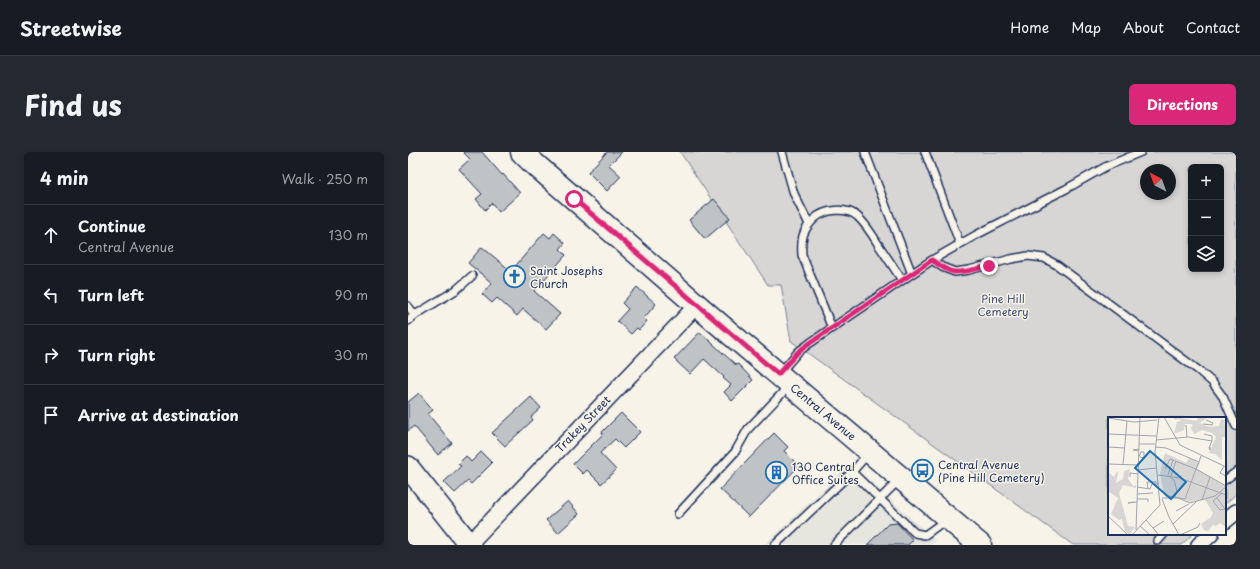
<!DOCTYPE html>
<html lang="en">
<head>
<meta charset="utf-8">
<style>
	:root { --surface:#171b24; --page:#242831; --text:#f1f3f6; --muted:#9ea1a6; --line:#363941; --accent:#db2777 }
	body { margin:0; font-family:"Playpen Sans",sans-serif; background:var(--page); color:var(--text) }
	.controls { position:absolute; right:12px; top:12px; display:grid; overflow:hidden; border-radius:6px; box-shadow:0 2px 6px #0003 }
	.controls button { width:36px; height:36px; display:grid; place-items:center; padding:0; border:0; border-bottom:1px solid var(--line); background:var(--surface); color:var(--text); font:20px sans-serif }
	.compass { position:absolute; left:732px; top:12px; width:36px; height:36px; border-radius:50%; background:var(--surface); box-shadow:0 2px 6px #0003; rotate:319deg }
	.stop { position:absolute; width:12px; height:12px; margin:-9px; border:3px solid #db2777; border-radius:50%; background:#fff }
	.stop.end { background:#db2777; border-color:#fff; box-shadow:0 1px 4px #0008 }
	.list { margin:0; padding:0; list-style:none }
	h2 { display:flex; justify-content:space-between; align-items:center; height:52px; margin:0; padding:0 16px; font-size:17px }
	h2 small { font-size:13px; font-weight:400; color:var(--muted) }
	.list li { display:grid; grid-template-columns:26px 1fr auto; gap:12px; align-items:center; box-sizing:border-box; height:60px; padding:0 16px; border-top:1px solid var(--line) }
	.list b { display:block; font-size:15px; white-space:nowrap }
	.list p { margin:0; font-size:13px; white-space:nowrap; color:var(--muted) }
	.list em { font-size:13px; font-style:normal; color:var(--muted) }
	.icon { flex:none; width:22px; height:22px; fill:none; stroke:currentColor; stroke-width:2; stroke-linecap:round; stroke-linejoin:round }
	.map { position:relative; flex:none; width:828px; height:393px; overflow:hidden; border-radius:6px }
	header { display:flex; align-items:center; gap:24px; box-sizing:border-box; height:56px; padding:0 20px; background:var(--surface); border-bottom:1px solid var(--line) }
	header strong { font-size:19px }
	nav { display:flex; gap:22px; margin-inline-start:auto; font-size:14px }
	.intro { display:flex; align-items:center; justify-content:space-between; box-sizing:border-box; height:96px; padding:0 24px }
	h1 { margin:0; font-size:28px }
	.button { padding:10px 18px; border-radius:6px; background:var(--accent); color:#fff; font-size:14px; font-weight:700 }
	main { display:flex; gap:24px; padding:0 24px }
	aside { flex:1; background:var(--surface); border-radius:6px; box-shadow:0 2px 6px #0003 }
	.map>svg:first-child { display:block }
	.built { fill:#e6e5de }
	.green { fill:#d7d6d4; stroke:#798299; fill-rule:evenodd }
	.building { fill:#c0c3c5; stroke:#1b2f5e }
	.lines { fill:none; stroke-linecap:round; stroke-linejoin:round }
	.lane-casing { stroke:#1b2f5e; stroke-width:10 }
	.street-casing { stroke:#1b2f5e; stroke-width:18 }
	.secondary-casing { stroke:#1b2f5e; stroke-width:24 }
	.primary-casing { stroke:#1b2f5e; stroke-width:25 }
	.lane { stroke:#f7f3e8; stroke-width:7 }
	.street { stroke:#f7f3e8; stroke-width:15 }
	.secondary { stroke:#f7f3e8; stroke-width:21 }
	.primary { stroke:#f7f3e8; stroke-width:22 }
	.route { stroke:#db2777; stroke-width:5 }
	.labels { text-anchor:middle; stroke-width:3; stroke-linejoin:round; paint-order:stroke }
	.poi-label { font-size:11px; fill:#1b2f5e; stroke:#f7f3e8; text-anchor:start }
	.park-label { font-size:11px; fill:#415076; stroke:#f7f3e8 }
	.street-label { font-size:11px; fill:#1b2f5e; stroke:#f7f3e8 }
	.inset-road { fill:none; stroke:#9fa5b1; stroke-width:1 }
	.view { fill:#1f6fb2; fill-opacity:0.15; stroke:#1f6fb2; stroke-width:2 }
	.inset-edge { fill:none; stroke:#1b2f5e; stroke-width:2 }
</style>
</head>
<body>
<header>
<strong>Streetwise</strong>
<nav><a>Home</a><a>Map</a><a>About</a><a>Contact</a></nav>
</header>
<div class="intro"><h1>Find us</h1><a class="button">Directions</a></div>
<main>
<aside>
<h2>4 min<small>Walk · 250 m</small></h2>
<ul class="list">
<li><svg class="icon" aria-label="ahead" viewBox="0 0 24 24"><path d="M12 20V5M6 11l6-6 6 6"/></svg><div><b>Continue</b><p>Central Avenue</p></div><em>130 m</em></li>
<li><svg class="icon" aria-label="left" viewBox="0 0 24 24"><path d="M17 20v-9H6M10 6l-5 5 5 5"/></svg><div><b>Turn left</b></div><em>90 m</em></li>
<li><svg class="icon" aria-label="right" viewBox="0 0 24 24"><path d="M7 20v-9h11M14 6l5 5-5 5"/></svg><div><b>Turn right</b></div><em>30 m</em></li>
<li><svg class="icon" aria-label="arrive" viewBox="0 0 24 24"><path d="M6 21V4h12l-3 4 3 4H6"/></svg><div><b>Arrive at destination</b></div></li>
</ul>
</aside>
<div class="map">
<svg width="828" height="393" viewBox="0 0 828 393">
	<rect width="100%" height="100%" fill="#f7f3e8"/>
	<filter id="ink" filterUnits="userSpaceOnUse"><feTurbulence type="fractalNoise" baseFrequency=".025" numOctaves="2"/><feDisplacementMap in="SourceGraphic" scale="8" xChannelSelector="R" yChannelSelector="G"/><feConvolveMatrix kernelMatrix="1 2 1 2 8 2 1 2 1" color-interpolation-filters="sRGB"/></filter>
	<g filter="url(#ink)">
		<!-- built -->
		<path class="built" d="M443 311 528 389 523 393H356Z"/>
		<!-- green -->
		<path class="green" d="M272 0H828V342L817 352V266H701V382H785L773 393H665L383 189 373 133H360ZM783 15H813V117H783ZM738 18H762V42H738Z"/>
		<!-- building -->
		<path class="building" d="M55 0H74L94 23 95 22 112 41 91 60 84 51 77 58 68 47 74 42 51 17 62 7Z
			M199 0H214L201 13 213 24 199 39 180 20Z
			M306 47 322 66 297 87 281 68Z
			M136 81 142 86 146 81 157 91 152 97 158 103 126 139 152 162 138 177 115 157 109 164 89 146 84 151 74 142 84 131 60 111 74 95 103 119Z
			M229 135 248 152 236 166 239 169 231 178 229 176 223 182 209 169 220 157 214 151Z
			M292 180 328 213 330 212 345 228 324 249 316 240 323 233 315 226 316 225 296 207 282 222 266 207Z
			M11 241 25 258 20 262 44 291 30 303 6 274 0 279V250Z
			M123 245 133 256 123 265 125 268 97 294 84 281Z
			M213 261 232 280 216 296 207 287 192 301 208 318 193 332 179 318 175 322 165 312 195 282 194 280Z
			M366 281 380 295 376 299 391 314 341 365 312 337Z
			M73 300 84 311 63 332 60 329 47 341 36 330 53 314 50 312 58 304 63 310Z
			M160 349 171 362 150 381 138 368Z
			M489 371 505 388 500 393H459L480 372Z"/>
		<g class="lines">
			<defs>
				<path id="lane" d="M374 0 386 42 401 72
					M457 0 504 122
					M517 0 552 92
					M524 108 534 115 547 120 561 118 603 107 620 104 636 106 649 113 790 218 804 230 815 245 828 274
					M0 154 7 163 0 169
					M7 163 48 138 64 124
					M424 176 394 103C393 87 394 79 406 67 417 57 438 55 449 64 458 72 464 82 470 92 478 104 486 116 494 128
					M372 221 390 200 402 191 524 108 568 83 658 37 697 15 733 0
					M460 302 444 320 507 381 517 383 539 367
					M817 328 828 320
					M270 362 327 300 340 277 381 234
					M750 389 756 382
					M367 393 444 320
					M426 393 491 328"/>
				<path id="street" d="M817 369 828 360
					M61 392 289 153
					M791 393 803 382"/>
				<path id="secondary" d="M0 315 62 393"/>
				<path id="primary" d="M114 0 123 9 305 167 572 393"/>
			</defs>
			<!-- lane casing -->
			<use href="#lane" class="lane-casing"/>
			<!-- street casing -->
			<use href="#street" class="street-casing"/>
			<!-- secondary casing -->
			<use href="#secondary" class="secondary-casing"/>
			<!-- primary casing -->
			<use href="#primary" class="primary-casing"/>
			<!-- lane -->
			<use href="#lane" class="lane"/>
			<!-- street -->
			<use href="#street" class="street"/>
			<!-- secondary -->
			<use href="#secondary" class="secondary"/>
			<!-- primary -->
			<use href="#primary" class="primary"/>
		</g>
	</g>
	<g class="lines" filter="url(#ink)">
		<!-- route -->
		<path class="route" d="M166 47 370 222 390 200 402 191 524 108C531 113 538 119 546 120 556 121 571 116 581 114"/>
	</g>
	<!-- icons -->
	<defs>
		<symbol id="church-ring" viewBox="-11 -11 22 22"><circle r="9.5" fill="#f7f3e8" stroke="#1f6fb2" stroke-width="1.5"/><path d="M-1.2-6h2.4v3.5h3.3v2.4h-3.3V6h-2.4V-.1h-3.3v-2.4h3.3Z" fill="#1f6fb2"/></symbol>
		<symbol id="bus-ring" viewBox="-11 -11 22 22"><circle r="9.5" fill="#f7f3e8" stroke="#1f6fb2" stroke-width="1.5"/><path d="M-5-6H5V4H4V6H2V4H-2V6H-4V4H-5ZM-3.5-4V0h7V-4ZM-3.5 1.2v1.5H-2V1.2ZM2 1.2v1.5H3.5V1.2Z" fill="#1f6fb2"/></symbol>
		<symbol id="building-ring" viewBox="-11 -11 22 22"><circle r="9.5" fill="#f7f3e8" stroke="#1f6fb2" stroke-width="1.5"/><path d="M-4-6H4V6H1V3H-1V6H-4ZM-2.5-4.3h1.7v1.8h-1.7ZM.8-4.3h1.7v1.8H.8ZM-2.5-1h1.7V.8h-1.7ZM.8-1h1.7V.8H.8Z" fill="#1f6fb2"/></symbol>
	</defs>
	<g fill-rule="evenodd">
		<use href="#church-ring" x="94" y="112" width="25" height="25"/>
		<use href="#bus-ring" x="502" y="306" width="25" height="25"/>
		<use href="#building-ring" x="356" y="308" width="25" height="25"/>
	</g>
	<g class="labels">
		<!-- poi labels -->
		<g class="poi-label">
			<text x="122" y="123">Saint Josephs<tspan x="122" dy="13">Church</tspan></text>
			<text x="530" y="317">Central Avenue<tspan x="530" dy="13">(Pine Hill Cemetery)</tspan></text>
			<text x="384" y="319">130 Central<tspan x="384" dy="13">Office Suites</tspan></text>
		</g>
		<!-- park labels -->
		<g class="park-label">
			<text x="595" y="151">Pine Hill<tspan x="595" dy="13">Cemetery</tspan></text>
		</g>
		<!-- street labels -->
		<g class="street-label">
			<text transform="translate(415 260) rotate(40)" y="4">Central Avenue</text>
			<text transform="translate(175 272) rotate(-46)" y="4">Trakey Street</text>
		</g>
	</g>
	<!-- overview -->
	<g transform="translate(700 265)">
		<rect width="118" height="118" fill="#f7f3e8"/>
		<path d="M65 0 89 4 90 0H96L99 1 91 6 102 10 111 9 113 2 118 4V20H114V43L107 37 101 36 108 20 104 16 94 13 86 17 83 11 85 8 83 7H77L76 13 66 17 69 5 73 4 71 2 67 3ZM57 36 78 46 81 41 92 46 89 52 118 69V110L112 106 108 109 105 108 100 114 96 113 93 107 103 100 105 96 97 83 81 85 75 82 57 80 52 57ZM22 52 20 62 25 69 28 68V71L15 68 11 76 20 109 27 110 21 118 17 114 14 102 11 103 3 97 10 81 0 74V55L6 60 9 54 10 56 8 66 15 62 16 54Z" fill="#d7d6d4"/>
		<path class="inset-road" d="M56 0 72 28 118 50M0 1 26 5 49 3M95 7 104 8 105 6 98 3M78 8 79 20M0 17 48 19M96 17 104 19V24M48 23 80 20 104 24 101 31 102 33V30M31 27H47M0 30 17 31M48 30 58 31 91 45 93 39M31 34 25 33 31 32M31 40 33 35H36V41L32 40M0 47 30 48M15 48 19 4M116 49 112 56 118 59M57 52 62 42 88 52 91 45M30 53 48 51M50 58 72 61 118 78M60 58 65 43M61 59 66 63 69 74 67 80M63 59 68 44M22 60V56L30 57M29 70 42 72 44 67H51M40 72 39 65H49M114 76 105 84 112 93 118 92M29 77 45 76M60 79 77 82M54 81H70L82 86 107 79 118 70M109 81 117 92M29 82H40V85M54 82 61 100 71 118M77 82 88 52 118 69M94 83 102 60M26 85 20 86 29 85M68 94 81 87M0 99 20 118M38 103 51 118M65 107 88 85M32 109 42 118M45 111 56 104M28 113 32 0M24 118 52 88 47 35 51 0M72 118 90 110 92 106"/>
		<path class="view" d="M42 34 78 65 63 82 27 51Z"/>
		<rect width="118" height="118" class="inset-edge"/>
	</g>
</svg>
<div class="controls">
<button>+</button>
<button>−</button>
<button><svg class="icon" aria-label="layers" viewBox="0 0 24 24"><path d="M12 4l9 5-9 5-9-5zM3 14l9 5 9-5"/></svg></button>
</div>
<svg class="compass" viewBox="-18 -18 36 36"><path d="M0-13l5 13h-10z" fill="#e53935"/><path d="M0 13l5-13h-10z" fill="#9ea1a6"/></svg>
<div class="stop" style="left:166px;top:47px"></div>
<div class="stop end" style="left:581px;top:114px"></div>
</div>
</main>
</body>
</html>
